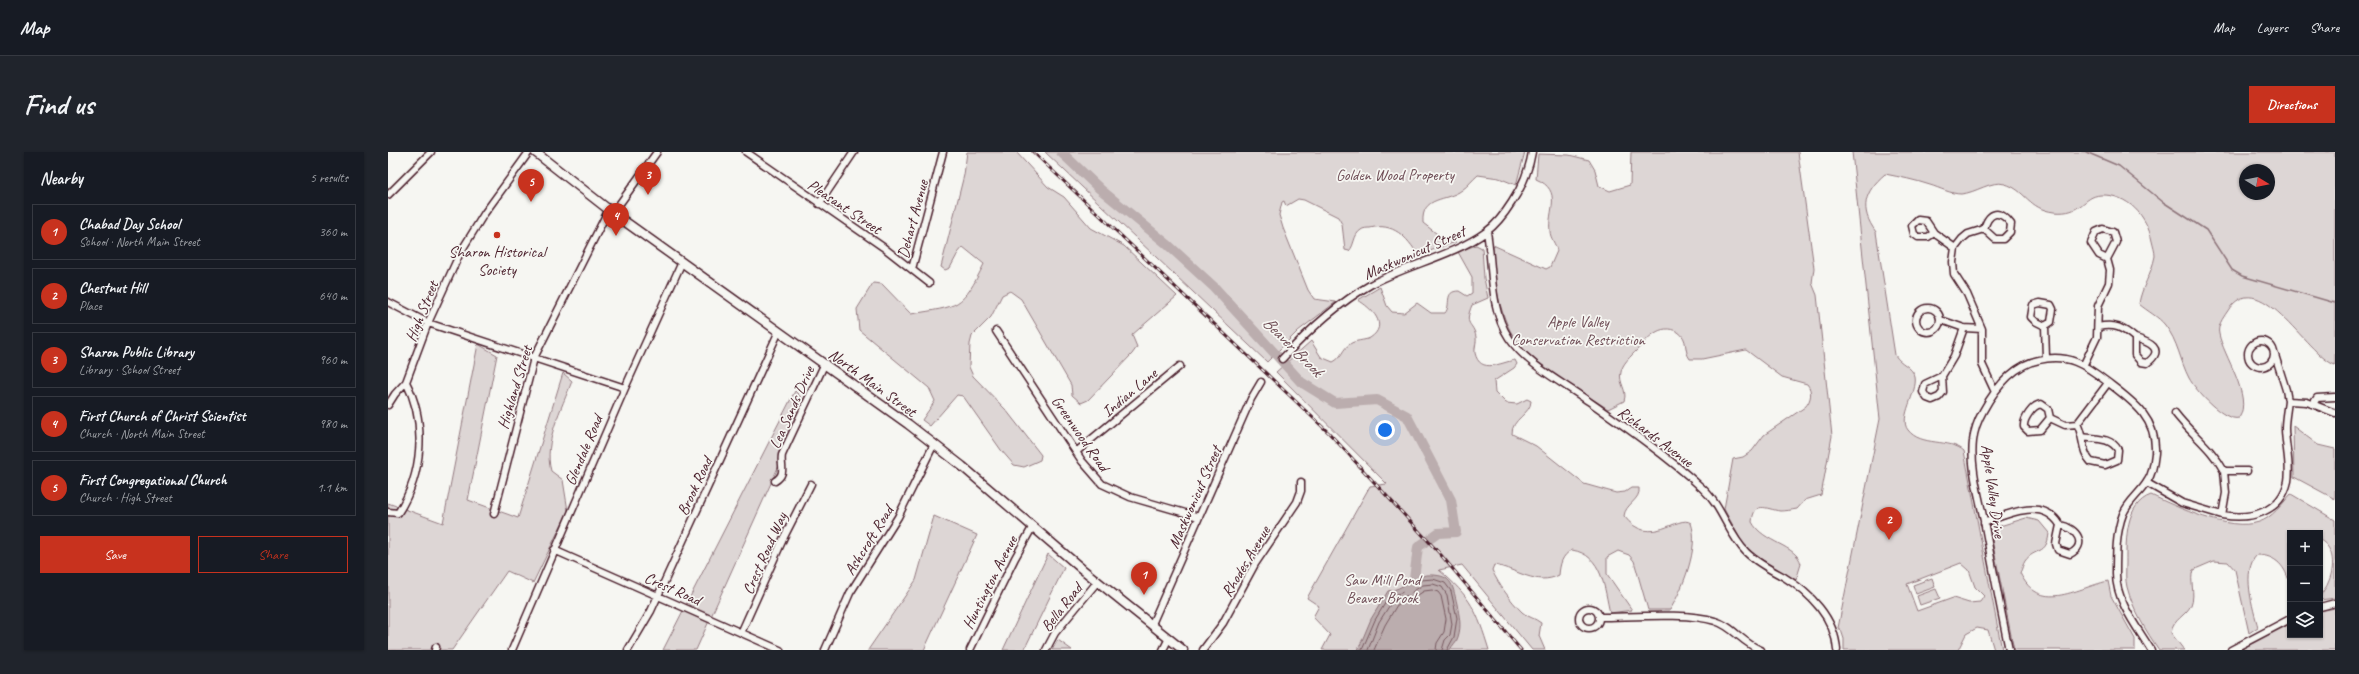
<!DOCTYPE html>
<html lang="en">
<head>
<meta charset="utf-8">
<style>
	:root { --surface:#171b24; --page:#20242c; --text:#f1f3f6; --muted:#9ea1a6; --line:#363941; --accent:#c8321e }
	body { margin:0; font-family:Caveat,sans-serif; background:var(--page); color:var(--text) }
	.controls { position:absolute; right:12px; bottom:12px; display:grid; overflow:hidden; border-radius:0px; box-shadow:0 1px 3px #0004 }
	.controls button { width:36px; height:36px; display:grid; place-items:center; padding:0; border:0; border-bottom:1px solid var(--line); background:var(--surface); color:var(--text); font:20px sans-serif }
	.compass { position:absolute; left:1851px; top:12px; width:36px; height:36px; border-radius:50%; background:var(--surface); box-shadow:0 1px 3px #0004; rotate:100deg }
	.you { position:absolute; left:997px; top:278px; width:14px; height:14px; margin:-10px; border:3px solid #fff; border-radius:50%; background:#1a73e8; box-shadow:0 0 0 6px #1a73e833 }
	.badge { display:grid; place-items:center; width:26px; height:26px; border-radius:50%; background:var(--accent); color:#fff; font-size:13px; font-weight:700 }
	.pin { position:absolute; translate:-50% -33px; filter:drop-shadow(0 1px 2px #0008) }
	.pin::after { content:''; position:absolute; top:21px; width:14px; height:12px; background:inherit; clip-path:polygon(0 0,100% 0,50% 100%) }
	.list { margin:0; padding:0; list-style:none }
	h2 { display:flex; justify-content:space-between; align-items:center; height:52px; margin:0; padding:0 16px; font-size:17px }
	h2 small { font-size:13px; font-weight:400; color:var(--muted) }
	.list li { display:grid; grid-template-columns:26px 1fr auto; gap:12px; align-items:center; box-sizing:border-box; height:56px; margin:0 8px 8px; padding:0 8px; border:1px solid var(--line); border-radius:0px }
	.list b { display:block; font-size:15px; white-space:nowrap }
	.list p { margin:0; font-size:13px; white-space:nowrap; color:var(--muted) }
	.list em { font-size:13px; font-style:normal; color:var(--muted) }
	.actions { display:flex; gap:8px; padding:12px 16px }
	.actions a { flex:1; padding:9px 0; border:1px solid var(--accent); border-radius:0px; text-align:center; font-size:14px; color:var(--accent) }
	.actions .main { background:var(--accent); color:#fff }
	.icon { flex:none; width:22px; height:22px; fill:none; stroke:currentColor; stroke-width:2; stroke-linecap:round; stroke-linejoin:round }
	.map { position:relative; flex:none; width:1947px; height:498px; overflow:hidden; border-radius:0px }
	header { display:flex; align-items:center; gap:24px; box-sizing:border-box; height:56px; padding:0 20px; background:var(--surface); border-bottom:1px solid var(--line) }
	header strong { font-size:19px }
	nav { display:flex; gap:22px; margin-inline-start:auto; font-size:14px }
	.intro { display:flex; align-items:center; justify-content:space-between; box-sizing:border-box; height:96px; padding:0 24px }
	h1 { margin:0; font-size:28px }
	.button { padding:10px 18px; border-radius:0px; background:var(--accent); color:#fff; font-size:14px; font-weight:700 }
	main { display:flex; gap:24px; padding:0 24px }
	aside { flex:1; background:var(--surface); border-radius:0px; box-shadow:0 1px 3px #0004 }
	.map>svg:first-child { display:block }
	.green { fill:#ddd6d5; stroke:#947a80; fill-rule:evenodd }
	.water { fill:#bbadae; stroke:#8e747a }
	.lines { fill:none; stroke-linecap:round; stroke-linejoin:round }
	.shore { stroke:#77585f; stroke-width:1 }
	.stream { stroke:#8e747a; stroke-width:1.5 }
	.river { stroke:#bbadae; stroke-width:10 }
	.minor-casing { stroke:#4a1f2b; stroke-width:9 }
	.major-casing { stroke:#4a1f2b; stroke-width:11 }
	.minor { stroke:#f6f6f2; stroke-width:6 }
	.major { stroke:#f6f6f2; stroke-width:8 }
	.rail-casing { stroke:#4a1f2b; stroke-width:3 }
	.rail { stroke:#f6f6f2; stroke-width:1.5; stroke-dasharray:4.5; stroke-linecap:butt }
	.poi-dot { fill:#c8321e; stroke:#f6f6f2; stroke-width:1.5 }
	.labels { text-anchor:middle; stroke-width:3.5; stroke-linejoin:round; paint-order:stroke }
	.park-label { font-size:16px; fill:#6f4d56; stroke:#f6f6f2 }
	.street-label { font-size:16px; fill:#4a1f2b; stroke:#f6f6f2 }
	.poi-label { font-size:16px; fill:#4a1f2b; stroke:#f6f6f2 }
	.water-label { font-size:17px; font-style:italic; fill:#6c4a52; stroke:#f6f6f2 }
</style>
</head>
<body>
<header>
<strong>Map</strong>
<nav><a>Map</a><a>Layers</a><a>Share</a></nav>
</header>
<div class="intro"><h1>Find us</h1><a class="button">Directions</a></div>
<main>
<aside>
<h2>Nearby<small>5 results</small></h2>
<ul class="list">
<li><span class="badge">1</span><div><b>Chabad Day School</b><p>School · North Main Street</p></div><em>360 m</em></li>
<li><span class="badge">2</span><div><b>Chestnut Hill</b><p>Place</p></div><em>640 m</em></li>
<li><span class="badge">3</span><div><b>Sharon Public Library</b><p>Library · School Street</p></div><em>960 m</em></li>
<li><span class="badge">4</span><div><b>First Church of Christ Scientist</b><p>Church · North Main Street</p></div><em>980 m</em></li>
<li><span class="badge">5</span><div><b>First Congregational Church</b><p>Church · High Street</p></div><em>1.1 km</em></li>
</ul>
<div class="actions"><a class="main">Save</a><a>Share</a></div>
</aside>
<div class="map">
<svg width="1947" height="498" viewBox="0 0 1947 498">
	<rect width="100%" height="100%" fill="#f6f6f2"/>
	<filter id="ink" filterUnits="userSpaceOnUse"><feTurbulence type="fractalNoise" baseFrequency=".025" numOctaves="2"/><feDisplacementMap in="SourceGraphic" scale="8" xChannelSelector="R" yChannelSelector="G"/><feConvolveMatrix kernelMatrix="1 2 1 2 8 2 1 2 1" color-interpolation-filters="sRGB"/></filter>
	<g filter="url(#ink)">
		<!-- green -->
		<path class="green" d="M579 0H628L660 35 676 45 703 76 736 94 789 144 744 183 749 195 744 202 700 248 693 251 684 243 683 233 633 147 622 139 614 143 603 165 584 184 582 192 581 215 585 224 618 258 653 303 652 308 636 315 626 313 613 298 575 244 569 243 542 274 534 268 547 249 541 236 471 178 469 157 485 131 494 132 523 162C571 154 574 157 596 112L575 95 570 101 562 116 557 118 553 115 576 23Z
			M657 0H1137L1128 33 1111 26 1090 23C1084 28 1080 34 1074 38 1059 50 1033 43 1035 71L1053 85 1068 90 1030 103C1019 85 1005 70 982 76 980 76 975 76 973 78 965 83 967 93 961 99L957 98 954 72 950 65 916 48 910 47 898 54 896 49 894 50 891 63 895 76 920 138 926 147 948 150 910 179 879 210Z
			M1243 0H1410L1426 116 1424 131 1429 143 1444 284 1433 343 1417 348 1409 357C1403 358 1398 359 1392 359 1378 357 1366 348 1364 370 1375 391 1409 393 1413 412L1408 428 1373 407 1356 394 1336 357 1345 307 1355 305 1364 299 1376 283 1417 255C1423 249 1425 239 1419 232L1394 225 1358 198 1314 207H1302C1295 198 1301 187 1290 180 1272 170 1259 187 1249 198 1243 204 1234 212 1233 220 1230 231 1240 238 1236 249L1220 257C1193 239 1155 219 1133 195 1111 169 1105 126 1105 93L1158 117 1162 115 1169 99C1168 92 1162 86 1162 79 1159 59 1176 39 1148 27L1150 2 1181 3 1201 8 1207 18 1211 34 1222 39 1242 33Z
			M1464 0H1947V213C1917 202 1870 109 1839 160 1835 166 1829 174 1831 182 1835 203 1865 245 1851 266 1836 270 1808 239 1801 226 1792 209 1790 189 1777 173 1771 165 1759 159 1751 152 1753 136 1764 121 1767 104 1767 99 1765 94 1764 89 1759 64 1740 42 1713 43 1694 44 1695 63 1666 60 1640 57 1638 38 1617 32 1603 28 1588 41 1573 42 1563 42 1552 36 1542 33 1527 28 1512 25 1497 22 1476 40 1471 57 1488 80L1507 203C1512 212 1524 214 1527 225 1530 240 1510 266 1520 278 1533 295 1562 286 1576 299L1614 498H1606L1600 478 1589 476 1578 482 1570 498H1456V487L1453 478 1450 476 1492 267ZM1857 18H1881V42H1857ZM1573 411 1581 418 1587 435 1596 444 1592 450 1581 451 1565 446 1529 459 1519 432Z
			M1088 93 1094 96 1096 126 1100 146 1084 153C1075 175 1085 169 1088 185 1089 190 1086 196 1087 201 1092 223 1114 210 1127 208L1129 212 1126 216 1106 229 1107 240 1118 251 1129 252 1139 247 1143 249C1143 262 1123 267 1124 282L1148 294 1196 332 1228 341 1237 340 1243 336H1251C1253 348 1237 352 1236 364 1262 398 1290 361 1303 371 1312 395 1294 438 1282 458H1260L1246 409 1241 403 1230 399 1219 405V422L1244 458 1222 461C1216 436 1215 403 1184 398 1174 403 1172 412 1171 423 1149 435 1127 416 1106 413L1104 418C1110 432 1123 449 1134 460 1139 465 1147 466 1153 471L1151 484 1157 498H1144L1074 413 1051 418C1083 445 1089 459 1101 498H934L942 483 925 465 931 454 919 446 982 334 999 332 888 220 923 189 933 205 945 210C954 206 954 197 962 192 967 188 976 189 982 186 1002 173 983 156 970 148L992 135 999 154 1004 160 1016 161 1029 151 1043 161H1057C1064 153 1055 139 1071 139L1079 144 1084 141V125L1070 100Z
			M90 192 109 203 80 348 130 366 175 221 184 229C174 256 155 290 163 319L175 328 180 359 145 431 119 419 64 498H0V351L55 371Z
			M407 239 419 251 308 498H275Z
			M1905 274 1930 293 1947 297V347L1906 325Z
			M1903 342 1947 368V446L1932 448C1932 441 1938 437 1940 431 1947 416 1947 396 1932 388V381H1902V433C1898 415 1888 403 1869 403 1853 418 1865 457 1870 475L1861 481 1847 418 1840 410 1826 409 1805 418C1801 429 1808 441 1803 453 1798 464 1785 467 1783 481L1796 498H1771C1758 479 1745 458 1739 435 1737 428 1738 418 1738 411 1738 388 1737 352 1763 343 1789 355 1841 380 1871 370 1884 366 1894 352 1903 342Z
			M546 364 589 383 536 498H480L528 428Z
			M1638 366 1651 369 1661 381C1659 404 1647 395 1637 409 1635 412 1634 417 1632 421 1652 462 1686 437 1720 429L1723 444 1747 487V498H1626L1602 377Z
			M660 402 676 416 636 498H615Z
			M1544 426 1547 435 1528 442 1525 433Z
			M1548 437 1552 446 1532 453 1529 444Z
			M1947 456V498H1852L1902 472V483H1932V459Z
			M670 488 684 498H664Z"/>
		<!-- water -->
		<path class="water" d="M1038 423C1064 422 1064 431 1069 452 1071 464 1074 473 1070 485 1069 490 1064 493 1062 498H970L983 467 1000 439C1016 437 1022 426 1038 423Z"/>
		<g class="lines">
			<!-- shore -->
			<path class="shore" d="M974 498 987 468 1002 443 1013 441 1033 428 1045 427 1057 431 1063 439 1069 466 1066 485 1059 498
				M980 498 991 470 1005 448 1016 445 1035 433 1045 432 1054 435 1059 443 1064 472 1062 483 1057 488 1054 498
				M986 498 997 473 1009 453 1021 449 1036 439 1044 438 1050 440 1053 444 1058 467 1056 480 1049 491 1048 498"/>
			<!-- stream -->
			<path class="stream" d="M1698 0 1731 14 1775 50 1818 78 1844 118 1854 124 1947 151"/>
			<!-- river -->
			<path class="river" d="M673 0 712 37 779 92 826 135 913 230 947 251 989 248 1019 264 1063 348 1068 380 1050 381 1043 386
				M1019 438 1026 427 1030 395 1037 390"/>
			<defs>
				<path id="minor" d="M358 0 495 95 541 131
					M0 43 43 0
					M431 52 466 0
					M225 61 269 0
					M1099 80C1105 114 1101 156 1121 186 1139 212 1170 228 1196 246 1236 274 1278 303 1314 336 1334 354 1340 382 1358 400 1369 411 1383 418 1396 425 1422 441 1447 466 1449 498
					M1546 81 1540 85H1530L1526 82 1524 74 1530 68 1538 69 1546 81 1567 96
					M524 117 555 0
					M0 150 40 171 237 236
					M1528 168a12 12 0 1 1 24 0a12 12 0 1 1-24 0Z
					M1553 168 1576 176 1566 204 1554 224 1555 240 1551 245 1544 248 1539 246 1535 240 1537 232 1554 224
					M1657 174 1663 170 1665 157 1663 153 1652 151 1645 153 1643 165 1647 169 1657 174 1658 206
					M1710 175C1727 171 1735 176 1747 186V203L1753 210 1759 211C1778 197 1761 190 1747 186
					M1576 176 1594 177 1579 142 1566 122 1565 110 1567 96 1574 87 1580 82 1596 77C1601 59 1612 57 1623 72L1622 80 1615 87H1607L1596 77
					M1594 177V212L1607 240
					M608 179 694 309 714 332 742 345 811 365
					M1860 202a13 13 0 1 1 26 0a13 13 0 1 1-26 0Z
					M1887 203 1898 238 1900 249 1919 250 1947 261
					M894 207C920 179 949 152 982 133 1018 113 1065 104 1098 80 1108 73 1117 61 1124 50 1134 35 1141 18 1144 0
					M1696 212 1709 185 1710 154 1721 131 1722 118 1719 107 1728 90 1725 80 1715 77 1708 80 1703 91 1711 103 1719 107
					M1925 252 1929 246 1947 245
					M0 253 7 242 18 230 40 171 72 101 96 62 141 0
					M1787 261C1802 281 1824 296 1836 319H1859
					M1662 266 1652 278 1640 279 1636 275C1635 267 1645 253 1653 252L1660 257 1662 266 1677 273 1689 272 1720 231
					M1689 272C1696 284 1693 300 1703 310L1717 313 1729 308 1730 298C1723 285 1707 287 1694 285
					M688 300 792 214
					M1836 319 1838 341 1834 363C1862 368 1893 361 1900 329 1903 312 1897 293 1897 276 1897 267 1899 258 1900 249
					M387 329C399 322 392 313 394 303L437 211
					M1759 331 1794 351 1834 363
					M0 360 10 361C35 322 39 271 18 230
					M106 362 146 206 221 57
					M1596 371C1619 362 1655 345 1672 373L1668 392 1670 398 1682 402C1700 393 1689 376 1672 373
					M166 398 392 498
					M1932 455 1947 451
					M1191 466a10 10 0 1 1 20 0a10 10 0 1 1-20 0Z
					M1211 465C1242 465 1299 460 1327 469 1345 474 1355 492 1373 498
					M764 472 863 247 873 230
					M353 481 396 385 423 332
					M47 498 48 495
					M124 498 237 236 294 110
					M240 498 263 459 391 179
					M437 498 462 441 510 365 546 292
					M582 498 627 406 645 374
					M658 498 667 481 710 429
					M775 498 781 486
					M815 498 835 471 867 412 909 350 913 339V330
					M1621 498C1612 455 1604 412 1596 369 1591 344 1582 315 1585 289 1586 278 1590 268 1595 259 1607 237 1626 213 1651 208 1680 201 1697 213 1718 229 1744 249 1769 265 1767 301 1766 310 1765 321 1760 328 1753 341 1741 348 1735 362 1728 380 1728 402 1728 422 1728 449 1749 475 1763 498
					M1843 498 1902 467"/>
				<path id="major" d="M147 0 225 61 520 272 574 314 694 417 795 498"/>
			</defs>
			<!-- minor casing -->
			<use href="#minor" class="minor-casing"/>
			<!-- major casing -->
			<use href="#major" class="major-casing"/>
			<!-- minor -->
			<use href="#minor" class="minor"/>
			<!-- major -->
			<use href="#major" class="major"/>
			<defs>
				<path id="rail" d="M645 0 941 281 1053 403 1133 498"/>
			</defs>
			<!-- rail casing -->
			<use href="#rail" class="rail-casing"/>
			<!-- rail -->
			<use href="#rail" class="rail"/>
		</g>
	</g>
	<!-- markers -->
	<circle class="poi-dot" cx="109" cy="83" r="4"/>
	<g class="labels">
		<!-- park labels -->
		<g class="park-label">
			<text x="1007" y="28">Golden Wood Property</text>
			<text x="1190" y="175">Apple Valley<tspan x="1190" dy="18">Conservation Restriction</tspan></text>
			<text x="994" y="433">Saw Mill Pond<tspan x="994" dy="18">Beaver Brook</tspan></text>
		</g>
		<!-- street labels -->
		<g class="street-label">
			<text transform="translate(457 54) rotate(34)" y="6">Pleasant Street</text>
			<text transform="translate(524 67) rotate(-75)" y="6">Dehart Avenue</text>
			<text transform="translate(1026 100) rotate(-24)" y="6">Maskwonicut Street</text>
			<text transform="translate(33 159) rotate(-68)" y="6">High Street</text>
			<text transform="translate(485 230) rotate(36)" y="6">North Main Street</text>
			<text transform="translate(126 235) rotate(-73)" y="6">Highland Street</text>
			<text transform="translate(741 240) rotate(-40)" y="6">Indian Lane</text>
			<text transform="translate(403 255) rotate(-66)" y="6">Lea Sands Drive</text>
			<text transform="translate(693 281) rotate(55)" y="6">Greenwood Road</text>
			<text transform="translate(1268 284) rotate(37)" y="6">Richards Avenue</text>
			<text transform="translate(195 298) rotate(-67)" y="6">Glendale Road</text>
			<text transform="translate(306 334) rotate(-65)" y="6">Brook Road</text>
			<text transform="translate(1606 339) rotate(82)" y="6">Apple Valley Drive</text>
			<text transform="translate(806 345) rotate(-66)" y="6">Maskwonicut Street</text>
			<text transform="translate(480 388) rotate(-58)" y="6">Ashcroft Road</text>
			<text transform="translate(376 401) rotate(-66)" y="6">Crest Road Way</text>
			<text transform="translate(857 409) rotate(-59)" y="6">Rhodes Avenue</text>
			<text transform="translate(601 430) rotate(-63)" y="6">Huntington Avenue</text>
			<text transform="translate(285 436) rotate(24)" y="6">Crest Road</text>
			<text transform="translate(673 455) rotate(-52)" y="6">Bella Road</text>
		</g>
		<!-- poi labels -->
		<g class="poi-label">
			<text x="109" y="105">Sharon Historical<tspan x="109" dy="18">Society</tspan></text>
		</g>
		<!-- water labels -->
		<g class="water-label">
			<text transform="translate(905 194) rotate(45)" y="6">Beaver Brook</text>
		</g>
	</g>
</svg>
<div class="controls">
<button>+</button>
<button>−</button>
<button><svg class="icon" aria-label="layers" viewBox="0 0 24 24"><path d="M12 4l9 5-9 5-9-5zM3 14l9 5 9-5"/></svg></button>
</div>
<svg class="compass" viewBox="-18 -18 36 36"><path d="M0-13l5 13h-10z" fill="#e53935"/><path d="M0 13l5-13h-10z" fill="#9ea1a6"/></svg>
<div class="you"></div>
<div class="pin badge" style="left:756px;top:443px">1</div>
<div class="pin badge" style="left:1501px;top:388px">2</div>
<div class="pin badge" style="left:260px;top:43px">3</div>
<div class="pin badge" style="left:228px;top:84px">4</div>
<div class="pin badge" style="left:143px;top:50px">5</div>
</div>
</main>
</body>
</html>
